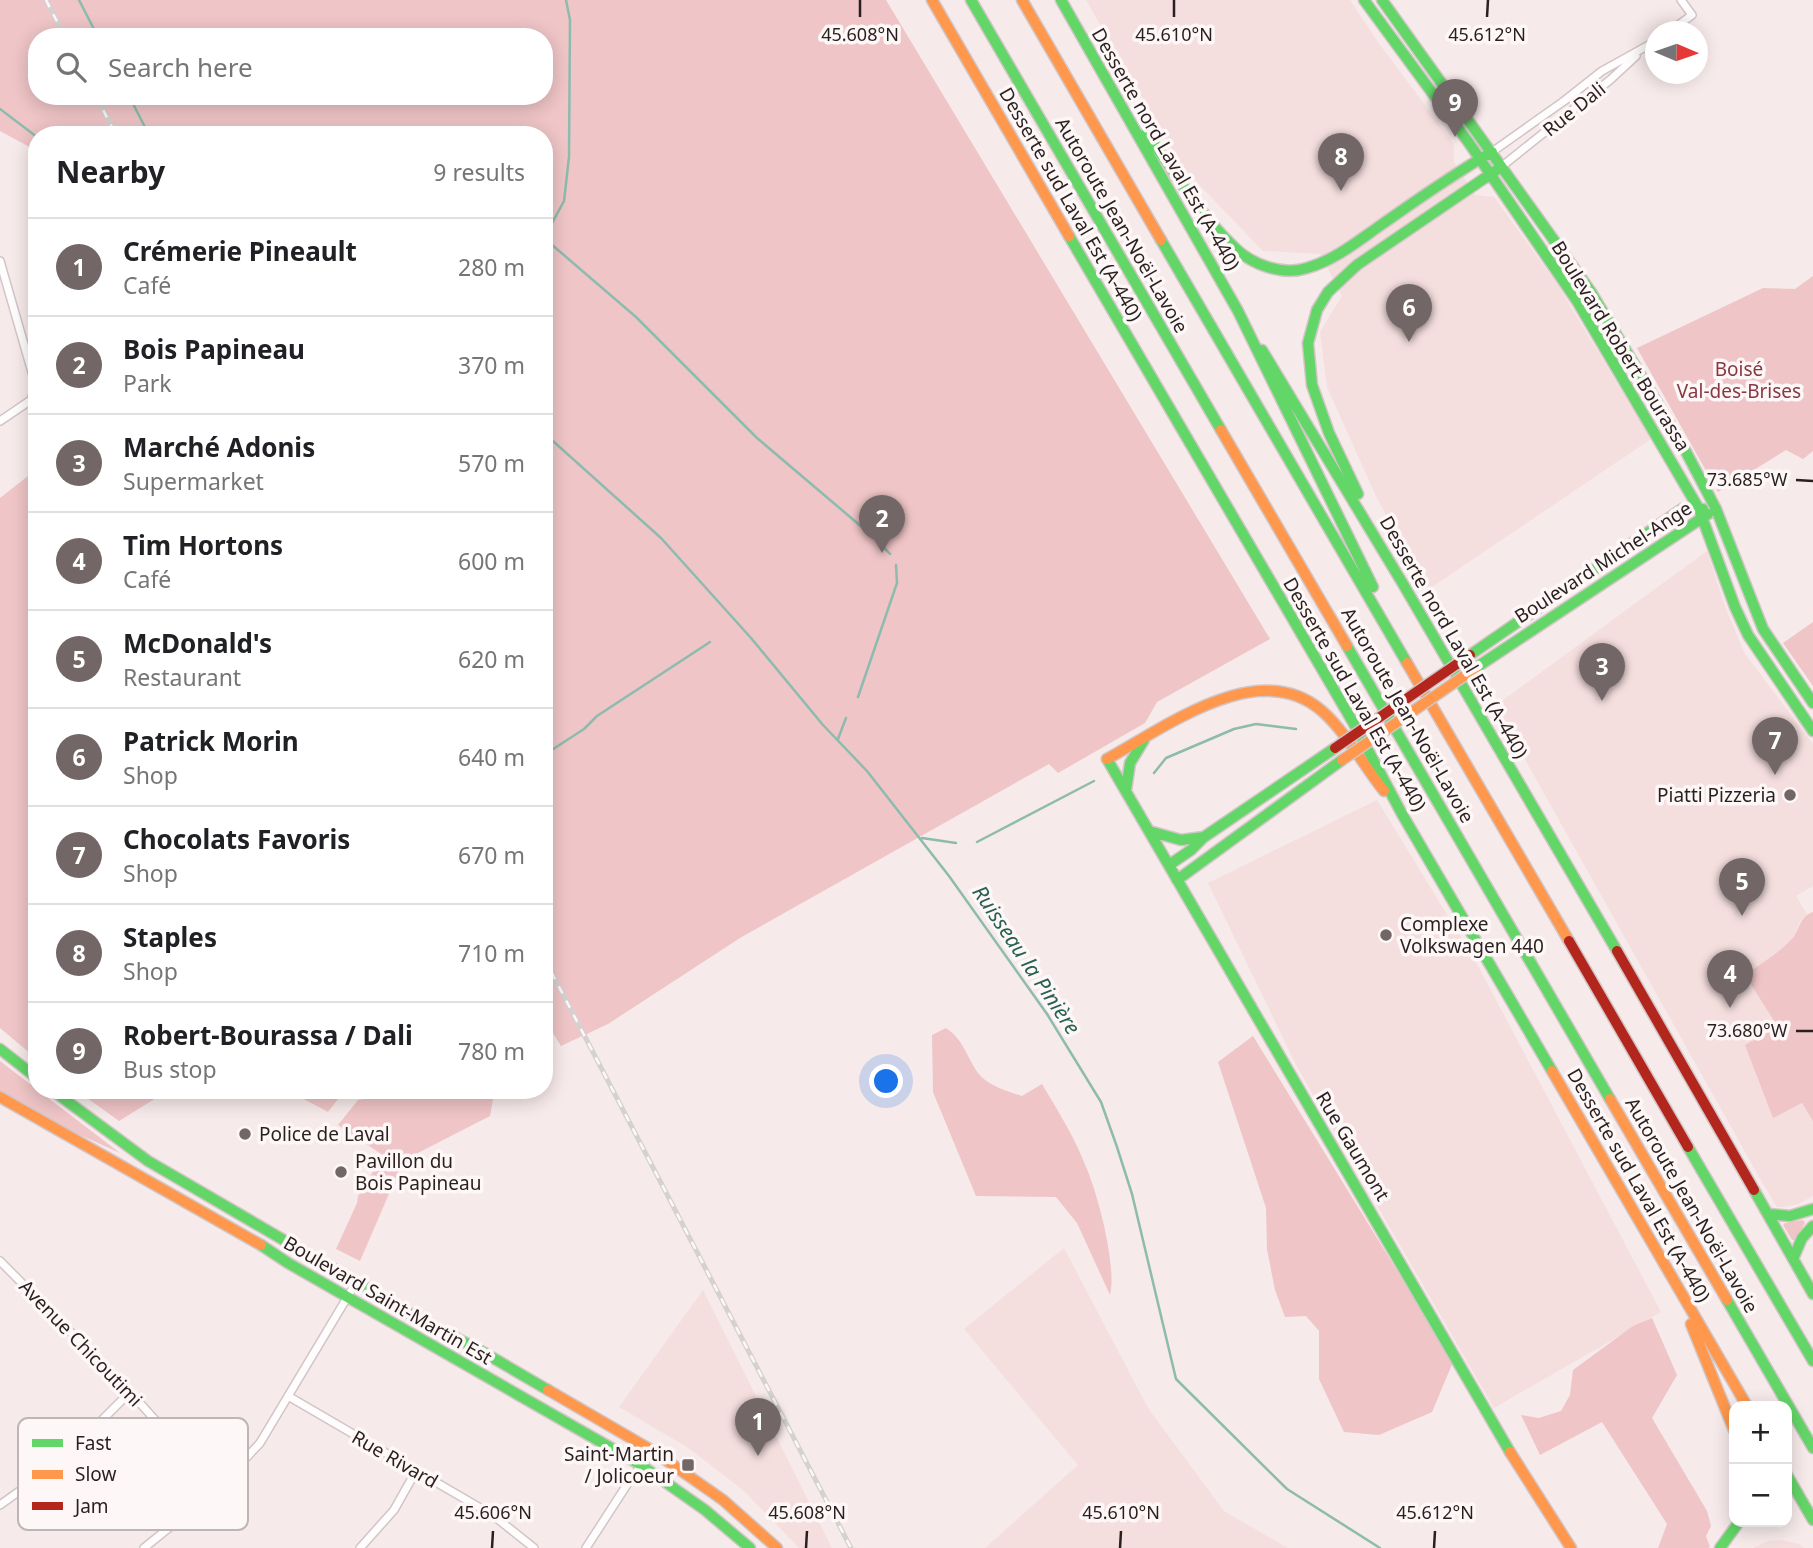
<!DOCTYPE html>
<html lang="en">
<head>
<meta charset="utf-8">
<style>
	:root { --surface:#fff; --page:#f6f6f6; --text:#202124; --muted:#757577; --line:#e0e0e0; --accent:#726666 }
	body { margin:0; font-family:"Noto Sans",sans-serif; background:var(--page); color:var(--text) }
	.controls { position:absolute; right:21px; bottom:21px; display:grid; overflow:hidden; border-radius:14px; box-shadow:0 4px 18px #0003 }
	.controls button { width:63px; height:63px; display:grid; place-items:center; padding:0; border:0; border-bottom:2px solid var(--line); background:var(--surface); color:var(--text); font:35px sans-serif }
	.compass { position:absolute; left:1645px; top:21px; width:63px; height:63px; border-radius:50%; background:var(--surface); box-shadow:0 4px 18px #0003; rotate:92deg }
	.you { position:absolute; left:887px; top:1082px; width:24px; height:24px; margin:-18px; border:5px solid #fff; border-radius:50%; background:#1a73e8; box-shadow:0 0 0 10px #1a73e833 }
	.badge { display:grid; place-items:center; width:46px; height:46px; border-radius:50%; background:var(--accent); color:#fff; font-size:23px; font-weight:700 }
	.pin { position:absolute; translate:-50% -58px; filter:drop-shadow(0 2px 4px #0008) }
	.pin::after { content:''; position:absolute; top:37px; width:24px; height:21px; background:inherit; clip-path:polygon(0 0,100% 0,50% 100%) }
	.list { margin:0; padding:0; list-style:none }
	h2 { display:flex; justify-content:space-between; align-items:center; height:91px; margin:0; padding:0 28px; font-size:30px }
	h2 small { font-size:23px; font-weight:400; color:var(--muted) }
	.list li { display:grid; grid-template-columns:46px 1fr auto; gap:21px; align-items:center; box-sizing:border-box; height:98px; padding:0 28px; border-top:2px solid var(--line) }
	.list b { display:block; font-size:26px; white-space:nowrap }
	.list p { margin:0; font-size:23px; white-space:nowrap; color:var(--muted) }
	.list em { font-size:23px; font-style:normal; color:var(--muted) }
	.icon { flex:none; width:38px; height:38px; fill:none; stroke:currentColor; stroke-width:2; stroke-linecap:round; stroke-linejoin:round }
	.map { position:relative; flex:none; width:1813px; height:1548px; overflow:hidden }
	.search { position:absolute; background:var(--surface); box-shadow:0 4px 18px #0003; left:28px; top:28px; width:525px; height:77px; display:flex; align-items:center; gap:18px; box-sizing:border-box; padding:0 24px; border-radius:28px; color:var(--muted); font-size:26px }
	.panel { position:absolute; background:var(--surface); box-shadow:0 4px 18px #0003; left:28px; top:126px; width:525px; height:973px; border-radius:28px }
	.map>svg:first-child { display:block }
	.built { fill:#f5dede }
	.green { fill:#efc5c7; fill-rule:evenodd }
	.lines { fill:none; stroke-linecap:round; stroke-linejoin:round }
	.stream { stroke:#8dbbad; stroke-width:2.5 }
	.street-casing { stroke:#d1c5c6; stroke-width:10 }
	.fast-casing { stroke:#d1c5c6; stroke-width:13 }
	.slow-casing { stroke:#d1c5c6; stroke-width:13 }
	.jam-casing { stroke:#d1c5c6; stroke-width:13 }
	.street { stroke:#fefcfc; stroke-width:7 }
	.fast { stroke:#63d668; stroke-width:10 }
	.slow { stroke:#ff974d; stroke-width:10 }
	.jam { stroke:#b3261e; stroke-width:10 }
	.rail-casing { stroke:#d6d1d1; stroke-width:5 }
	.rail { stroke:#fdf7f7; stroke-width:2.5; stroke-dasharray:8; stroke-linecap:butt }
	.slow-bridge-casing { stroke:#d1c5c6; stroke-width:13; stroke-linecap:butt }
	.jam-bridge-casing { stroke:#d1c5c6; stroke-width:13; stroke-linecap:butt }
	.slow-bridge { stroke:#ff974d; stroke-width:10 }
	.jam-bridge { stroke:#b3261e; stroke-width:10 }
	.ticks { fill:none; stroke:#2a1f1f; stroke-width:2.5 }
	.poi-dot { fill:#726666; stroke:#fdf7f7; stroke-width:2.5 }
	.labels { text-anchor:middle; stroke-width:7; stroke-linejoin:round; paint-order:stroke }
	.street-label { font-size:19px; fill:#2a1f1f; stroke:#fdf7f7 }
	.park-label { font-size:19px; fill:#883841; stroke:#fdf7f7 }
	.poi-label { font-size:19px; fill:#2a1f1f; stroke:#fdf7f7; text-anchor:start }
	.water-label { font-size:21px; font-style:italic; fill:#276152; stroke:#fdf7f7 }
	.key { fill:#fdf7f7; stroke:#beb6b6; stroke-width:2 }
	.key-label { font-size:19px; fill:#2a1f1f }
	.ticks-label { font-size:18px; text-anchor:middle; fill:#2a1f1f; stroke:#fdf7f7; stroke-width:7; stroke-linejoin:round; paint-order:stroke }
</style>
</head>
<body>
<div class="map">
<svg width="1813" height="1548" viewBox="0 0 1813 1548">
	<rect width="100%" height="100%" fill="#f7eaea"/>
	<!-- built -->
	<path class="built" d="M1086 0H1350L1378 42 1454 144V162L1475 195 1494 197 1557 284 1651 439 1426 591 1375 494 1327 387 1320 332 1342 296 1320 254 1263 251 1183 168Z
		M1707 551 1725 606 1745 654 1813 744V886L1796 896 1807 914 1799 923 1793 940 1746 975 1778 1027 1774 1117 1803 1103 1813 1121V1196L1798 1204 1783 1207H1777L1758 1175 1495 706Z
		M1377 800 1476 962 1661 1312 1494 1408 1296 1065 1208 883Z
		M1064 1248 1148 1408 1224 1511 1288 1548H985L1078 1465 964 1329Z
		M703 1290 832 1548H799L743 1490 687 1447 619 1407Z
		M1780 1540 1799 1544 1804 1548H1753L1768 1541Z"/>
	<!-- green -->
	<path class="green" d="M0 0H886L1270 639 1157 702 1145 723 1058 773 1049 764 740 938 608 1024 561 1046 544 1019V135H37V151L0 131ZM37 37H544V96H37Z
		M1813 276V451L1803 459 1786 450 1718 492 1637 348 1763 288 1795 289Z
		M37 469V1059L0 1028V498Z
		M1813 622V686L1783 643Z
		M1813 912V1121L1802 1103 1773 1118 1745 1045 1778 1027 1745 975C1760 964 1777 954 1790 941 1800 932 1798 917 1813 912Z
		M946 1028C963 1039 967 1057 978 1073 988 1086 1007 1091 1022 1096L1042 1084C1058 1111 1075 1138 1086 1167 1098 1194 1117 1267 1110 1295L1077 1223 1056 1197 976 1196 933 1092 932 1035Z
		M1253 1036 1453 1362 1432 1412 1379 1435 1344 1432 1319 1379V1331L1306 1316 1285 1317 1275 1290 1267 1249 1266 1208 1218 1062Z
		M0 1061 120 1153 67 1129 0 1091Z
		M76 1090H169L119 1121Z
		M287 1090H345L328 1112Z
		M421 1090H454L482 1097 494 1094 490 1116 410 1157 398 1173 360 1261 336 1249 357 1203 358 1196 374 1170 371 1158 381 1154 338 1125 358 1100Z
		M1803 1220 1805 1223 1795 1240H1792L1783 1225 1785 1223Z
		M1652 1318 1677 1375 1652 1418 1707 1511 1711 1526 1706 1536 1710 1547 1708 1548H1658L1667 1524 1602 1422 1540 1455 1521 1415 1539 1418 1561 1411 1570 1395 1573 1370 1633 1326Z"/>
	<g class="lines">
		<!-- stream -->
		<path class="stream" d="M79 0 98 37
			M129 96 149 135
			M0 109 37 137
			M544 238 636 317 757 438 876 539 890 554
			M544 238 564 201 569 157 570 20 566 0
			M544 433 661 538 751 638 823 725 867 771 949 876 1047 1014 1101 1102 1117 1147 1132 1194 1176 1379 1287 1489 1380 1548
			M858 697 897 583 896 565
			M838 739 846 718
			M544 755 584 729 597 716 710 642
			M1154 773 1166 758 1234 729 1256 724 1296 729
			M922 838 956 843
			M977 842 1094 781"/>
		<defs>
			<path id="street" d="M1669 32 1692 15 1681 0
				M1492 152 1564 101 1602 71 1656 41
				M1501 167 1610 80 1636 56
				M0 261 36 386 31 400 0 421
				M0 1261 130 1392 217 1489
				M288 1396 494 1516 534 1548
				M0 1505 60 1462 130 1392
				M144 1548 217 1489 260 1443 357 1281
				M360 1548 394 1510 416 1471
				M586 1548 630 1480 653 1451"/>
			<path id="fast" d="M971 0 1221 430
				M1061 0 1238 311 1373 587
				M1364 0 1469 143 1577 301 1699 509 1735 607 1748 635 1813 731
				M1382 0 1591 292 1684 448 1716 509 1763 629 1813 703
				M1146 133C1174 171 1200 215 1234 247 1252 265 1283 276 1307 268 1335 260 1358 241 1381 225 1417 200 1453 174 1492 152
				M1069 236 1354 724 1402 814 1552 1071
				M1161 240 1407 663
				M1262 350 1403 584 1617 951
				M1358 494 1329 433 1312 385 1308 343 1317 310 1328 292 1357 265 1501 167
				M1347 646 1610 1099
				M1470 655 1682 509H1703
				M1477 667 1708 514
				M1107 759 1510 1452
				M1126 790 1130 763 1144 740
				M1149 831 1181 840 1204 837
				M1169 865 1191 850 1204 837 1335 748
				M1177 880 1342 760
				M0 1049 37 1078
				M52 1090 148 1161 428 1324 476 1348 548 1390
				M1688 1147 1813 1361
				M1754 1190 1813 1294
				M1769 1214 1790 1216 1813 1209
				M261 1245 288 1263 641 1465 705 1510 750 1548
				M1793 1259 1802 1238 1813 1226
				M1727 1300 1813 1448
				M1787 1475 1813 1520
				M1720 1548 1739 1522"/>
			<path id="slow" d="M932 0 1069 236
				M1022 0 1161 240
				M1221 430 1347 646
				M1407 663 1569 941
				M1107 759C1166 727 1259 656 1322 711 1347 733 1363 765 1384 791
				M1552 1071 1747 1406
				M0 1097 261 1245
				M1610 1099 1727 1300
				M1691 1324 1734 1430
				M548 1390 653 1451 723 1500 777 1548
				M1510 1452 1571 1548"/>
			<path id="jam" d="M1569 941 1688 1147
				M1617 951 1754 1190"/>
		</defs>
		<!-- street casing -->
		<use href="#street" class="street-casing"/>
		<!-- fast casing -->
		<use href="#fast" class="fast-casing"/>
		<!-- slow casing -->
		<use href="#slow" class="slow-casing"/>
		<!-- jam casing -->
		<use href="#jam" class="jam-casing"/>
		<!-- street -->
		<use href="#street" class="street"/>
		<!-- fast -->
		<use href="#fast" class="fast"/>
		<!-- slow -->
		<use href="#slow" class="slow"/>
		<!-- jam -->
		<use href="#jam" class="jam"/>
		<defs>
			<path id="rail" d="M46 0 65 37
				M96 96 116 135
				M544 958 851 1548"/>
		</defs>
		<!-- rail casing -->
		<use href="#rail" class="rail-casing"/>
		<!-- rail -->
		<use href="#rail" class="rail"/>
		<defs>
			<path id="slow-bridge" d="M1342 760 1477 667"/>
			<path id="jam-bridge" d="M1335 748 1470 655"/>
		</defs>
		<!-- slow-bridge casing -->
		<use href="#slow-bridge" class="slow-bridge-casing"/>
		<!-- jam-bridge casing -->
		<use href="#jam-bridge" class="jam-bridge-casing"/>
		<!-- slow-bridge -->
		<use href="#slow-bridge" class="slow-bridge"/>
		<!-- jam-bridge -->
		<use href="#jam-bridge" class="jam-bridge"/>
	</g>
	<!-- ticks -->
	<path class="ticks" d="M860 17V0M1174 17V0M1487 17 1488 0M1796 480 1813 481M1796 1031H1813M492 1548 493 1531M806 1548 807 1531M1120 1548 1121 1531M1434 1548 1435 1531"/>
	<!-- markers -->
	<g class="poi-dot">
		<circle cx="1790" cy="795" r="7"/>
		<circle cx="1386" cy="935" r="7"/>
		<circle cx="245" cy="1134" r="7"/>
		<circle cx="341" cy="1172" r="7"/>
		<rect x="681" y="1458" width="14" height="14" rx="3.5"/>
	</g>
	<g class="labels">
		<!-- street labels -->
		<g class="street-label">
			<text transform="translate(1574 109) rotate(-39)" y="7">Rue Dali</text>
			<text transform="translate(1166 149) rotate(60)" y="7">Desserte nord Laval Est (A-440)</text>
			<text transform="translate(1071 204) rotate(60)" y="7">Desserte sud Laval Est (A-440)</text>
			<text transform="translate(1122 225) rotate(60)" y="7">Autoroute Jean-Noël-Lavoie</text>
			<text transform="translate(1621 346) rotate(58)" y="7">Boulevard Robert Bourassa</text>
			<text transform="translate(1603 562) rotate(-33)" y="7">Boulevard Michel-Ange</text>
			<text transform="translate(1454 637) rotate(60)" y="7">Desserte nord Laval Est (A-440)</text>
			<text transform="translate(1355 694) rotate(60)" y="7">Desserte sud Laval Est (A-440)</text>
			<text transform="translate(1408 715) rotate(60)" y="7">Autoroute Jean-Noël-Lavoie</text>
			<text transform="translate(1353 1146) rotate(59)" y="7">Rue Gaumont</text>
			<text transform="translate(1639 1185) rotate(60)" y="7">Desserte sud Laval Est (A-440)</text>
			<text transform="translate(1692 1205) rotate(60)" y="7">Autoroute Jean-Noël-Lavoie</text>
			<text transform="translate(388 1300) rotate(30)" y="7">Boulevard Saint-Martin Est</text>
			<text transform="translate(81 1343) rotate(46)" y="7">Avenue Chicoutimi</text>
			<text transform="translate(395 1459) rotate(30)" y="7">Rue Rivard</text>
		</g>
		<!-- park labels -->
		<g class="park-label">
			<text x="1739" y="376">Boisé<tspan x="1739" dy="22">Val-des-Brises</tspan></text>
		</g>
		<!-- poi labels -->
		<g class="poi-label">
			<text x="1776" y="802" text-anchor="end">Piatti Pizzeria</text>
			<text x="1400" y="931">Complexe<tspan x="1400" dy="22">Volkswagen 440</tspan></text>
			<text x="259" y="1141">Police de Laval</text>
			<text x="355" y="1168">Pavillon du<tspan x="355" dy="22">Bois Papineau</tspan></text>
			<text x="674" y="1461" text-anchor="end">Saint-Martin<tspan x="674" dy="22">/ Jolicoeur</tspan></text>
		</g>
		<!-- water labels -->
		<g class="water-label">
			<text transform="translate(1026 960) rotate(56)" y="7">Ruisseau la Pinière</text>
		</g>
	</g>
	<!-- legend -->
	<rect x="18" y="1418" width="230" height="112" rx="10" class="key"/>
	<rect x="32" y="1439" width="31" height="8" fill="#63d668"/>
	<rect x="32" y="1470" width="31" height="9" fill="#ff974d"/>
	<rect x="32" y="1502" width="31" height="8" fill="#b3261e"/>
	<g class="key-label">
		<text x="75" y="1450">Fast</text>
		<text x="75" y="1481">Slow</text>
		<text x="75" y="1513">Jam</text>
	</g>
	<g class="ticks-label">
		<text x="860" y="41">45.608°N</text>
		<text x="1174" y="41">45.610°N</text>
		<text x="1487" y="41">45.612°N</text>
		<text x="1747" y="486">73.685°W</text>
		<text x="1747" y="1037">73.680°W</text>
		<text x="493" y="1519">45.606°N</text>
		<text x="807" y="1519">45.608°N</text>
		<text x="1121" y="1519">45.610°N</text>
		<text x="1435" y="1519">45.612°N</text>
	</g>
</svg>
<div class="controls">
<button>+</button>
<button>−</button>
</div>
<svg class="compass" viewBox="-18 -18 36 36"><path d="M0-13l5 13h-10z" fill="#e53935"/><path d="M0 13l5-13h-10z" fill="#757577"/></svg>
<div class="you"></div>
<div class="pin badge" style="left:758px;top:1456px">1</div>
<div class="pin badge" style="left:882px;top:553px">2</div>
<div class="pin badge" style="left:1602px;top:701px">3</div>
<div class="pin badge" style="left:1730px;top:1008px">4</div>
<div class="pin badge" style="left:1742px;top:916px">5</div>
<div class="pin badge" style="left:1409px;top:342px">6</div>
<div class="pin badge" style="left:1775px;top:775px">7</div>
<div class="pin badge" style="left:1341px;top:191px">8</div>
<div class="pin badge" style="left:1455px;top:137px">9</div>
<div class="search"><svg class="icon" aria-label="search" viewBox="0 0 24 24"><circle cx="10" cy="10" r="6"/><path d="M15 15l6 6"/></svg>Search here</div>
<section class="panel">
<h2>Nearby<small>9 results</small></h2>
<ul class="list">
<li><span class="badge">1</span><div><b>Crémerie Pineault</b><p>Café</p></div><em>280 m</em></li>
<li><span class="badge">2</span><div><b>Bois Papineau</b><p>Park</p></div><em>370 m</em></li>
<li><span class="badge">3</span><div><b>Marché Adonis</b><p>Supermarket</p></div><em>570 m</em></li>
<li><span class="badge">4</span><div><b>Tim Hortons</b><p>Café</p></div><em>600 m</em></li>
<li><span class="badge">5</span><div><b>McDonald's</b><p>Restaurant</p></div><em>620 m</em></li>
<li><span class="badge">6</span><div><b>Patrick Morin</b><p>Shop</p></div><em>640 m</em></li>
<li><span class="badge">7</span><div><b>Chocolats Favoris</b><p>Shop</p></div><em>670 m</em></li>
<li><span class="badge">8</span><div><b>Staples</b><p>Shop</p></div><em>710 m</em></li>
<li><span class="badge">9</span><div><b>Robert-Bourassa / Dali</b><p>Bus stop</p></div><em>780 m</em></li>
</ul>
</section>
</div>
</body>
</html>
